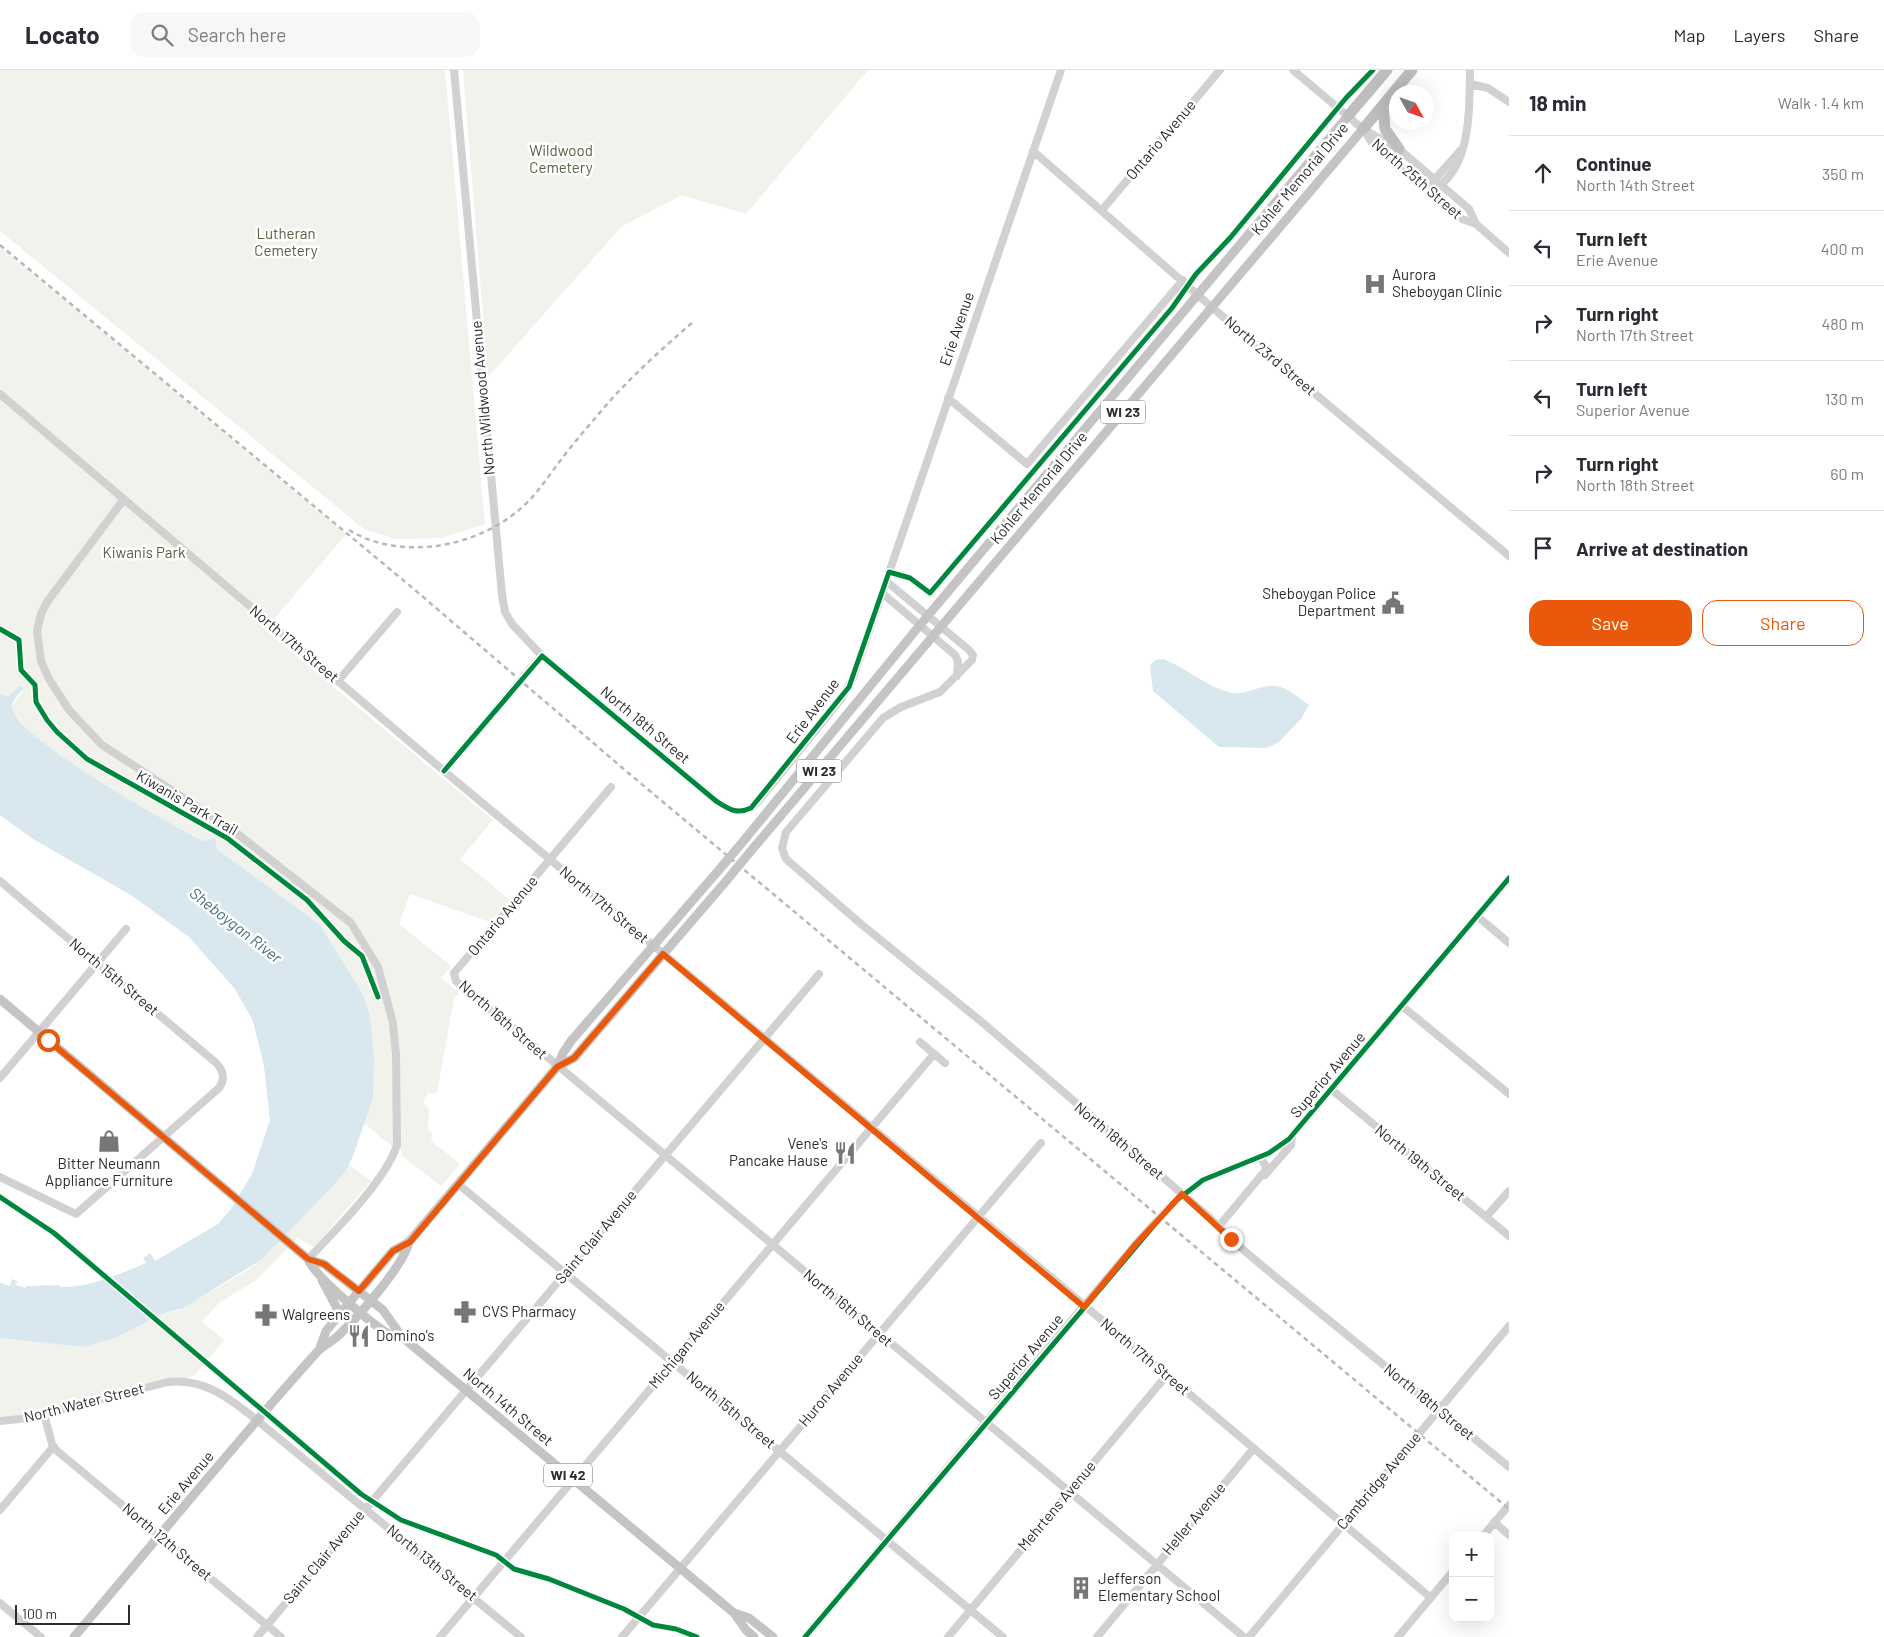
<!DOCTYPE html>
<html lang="en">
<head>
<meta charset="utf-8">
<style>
	:root { --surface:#fff; --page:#f7f7f7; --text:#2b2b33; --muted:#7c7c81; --line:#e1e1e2; --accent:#ea580c }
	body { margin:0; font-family:Barlow,sans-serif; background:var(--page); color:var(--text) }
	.controls { position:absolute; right:15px; bottom:15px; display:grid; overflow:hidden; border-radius:10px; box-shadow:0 5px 20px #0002 }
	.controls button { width:45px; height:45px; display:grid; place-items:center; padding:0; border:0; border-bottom:1px solid var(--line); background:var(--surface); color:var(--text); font:25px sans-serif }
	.compass { position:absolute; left:1389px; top:15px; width:45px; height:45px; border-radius:50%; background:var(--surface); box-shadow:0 5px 20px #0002; rotate:130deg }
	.scale { position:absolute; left:15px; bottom:12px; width:115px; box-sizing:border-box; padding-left:5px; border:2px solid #2c2c2c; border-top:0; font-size:14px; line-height:18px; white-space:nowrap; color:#2c2c2c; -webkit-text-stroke:4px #fff; paint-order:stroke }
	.stop { position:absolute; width:15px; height:15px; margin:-11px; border:4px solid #ea580c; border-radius:50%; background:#fff }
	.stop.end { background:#ea580c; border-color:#fff; box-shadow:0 1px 5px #0008 }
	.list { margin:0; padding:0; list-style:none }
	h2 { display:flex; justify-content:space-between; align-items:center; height:65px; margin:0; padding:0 20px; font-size:21px }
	h2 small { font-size:16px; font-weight:400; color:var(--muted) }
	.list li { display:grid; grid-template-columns:32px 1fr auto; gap:15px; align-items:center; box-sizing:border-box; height:75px; padding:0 20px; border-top:1px solid var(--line) }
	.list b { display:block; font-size:19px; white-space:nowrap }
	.list p { margin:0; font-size:16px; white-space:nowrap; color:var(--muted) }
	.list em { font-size:16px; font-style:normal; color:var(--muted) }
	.actions { display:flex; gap:10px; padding:15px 20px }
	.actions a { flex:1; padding:11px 0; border:1px solid var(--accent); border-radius:15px; text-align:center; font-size:18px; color:var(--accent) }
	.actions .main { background:var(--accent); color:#fff }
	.icon { flex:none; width:28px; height:28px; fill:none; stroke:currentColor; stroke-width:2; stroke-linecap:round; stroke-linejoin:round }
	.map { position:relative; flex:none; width:1509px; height:1567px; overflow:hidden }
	header { display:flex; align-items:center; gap:30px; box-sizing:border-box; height:70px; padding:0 25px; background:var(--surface); border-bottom:1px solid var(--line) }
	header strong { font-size:24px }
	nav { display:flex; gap:28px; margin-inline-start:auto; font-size:18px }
	.search { width:350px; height:45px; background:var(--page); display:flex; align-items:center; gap:12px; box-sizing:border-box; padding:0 18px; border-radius:15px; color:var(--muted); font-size:19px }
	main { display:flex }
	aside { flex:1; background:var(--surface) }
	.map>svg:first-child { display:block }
	.green { fill:#f0f2eb }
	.water { fill:#d9e7ee }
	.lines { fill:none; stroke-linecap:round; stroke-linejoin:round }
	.minor { stroke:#d1d1d1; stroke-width:8 }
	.major { stroke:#c4c4c4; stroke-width:9 }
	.highway { stroke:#bebebe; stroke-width:11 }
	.rail { stroke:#b8b8b8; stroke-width:2.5; stroke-dasharray:5 4; stroke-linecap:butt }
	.minor-bridge { stroke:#d1d1d1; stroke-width:8 }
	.major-bridge { stroke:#c4c4c4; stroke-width:9 }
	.cycleway-casing { stroke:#fff; stroke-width:8 }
	.cycleway { stroke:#00873e; stroke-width:5 }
	.route { stroke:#ea580c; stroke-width:6 }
	.labels { text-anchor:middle; stroke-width:5; stroke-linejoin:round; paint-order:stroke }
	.shield { fill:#fff; stroke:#6b6b6b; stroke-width:1 }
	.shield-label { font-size:14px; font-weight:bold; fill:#2c2c2c }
	.street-label { font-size:15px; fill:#2c2c2c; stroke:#fff }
	.park-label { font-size:15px; fill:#53623f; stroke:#fff }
	.poi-label { font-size:15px; fill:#2c2c2c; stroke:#fff; text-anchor:start }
	.water-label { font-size:16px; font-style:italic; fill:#457184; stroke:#fff }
</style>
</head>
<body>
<header>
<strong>Locato</strong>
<div class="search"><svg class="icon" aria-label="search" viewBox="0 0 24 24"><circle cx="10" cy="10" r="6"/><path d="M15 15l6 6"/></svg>Search here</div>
<nav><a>Map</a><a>Layers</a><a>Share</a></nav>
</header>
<main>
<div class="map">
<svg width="1509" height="1567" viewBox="0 0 1509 1567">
	<rect width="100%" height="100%" fill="#fff"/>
	<!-- green -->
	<path class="green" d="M0 0H445L485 454 441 468 396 469 364 459 0 161Z
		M463 0H868L746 144 682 125 621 157 488 307Z
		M0 177 346 464 265 560 493 750 460 789 510 830 490 852 410 824 399 854 451 896 441 908 459 923 454 928 437 1023H428L423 1032 429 1039 428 1059 432 1063 431 1071 460 1094 441 1116 401 1085 402 1080 391 1076 364 1053 373 1027 374 988 368 939 361 921 320 855 217 779 215 769C212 769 207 771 204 771 195 769 184 761 176 756 132 733 36 681 11 638L24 619 3 627 0 624Z
		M349 1095 371 1111 315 1176H310L298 1168 256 1210 219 1233 202 1252 224 1270 194 1306 32 1346 0 1350V1268L83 1277 115 1268 162 1244 177 1241 248 1200 261 1190 333 1116Z"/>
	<!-- water -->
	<path class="water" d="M1163 589C1187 598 1203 615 1229 622 1245 627 1260 614 1275 616 1288 617 1298 628 1309 635L1301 649 1279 672 1266 678 1219 677 1153 621 1150 595 1155 590Z
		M20 616 24 618C20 623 11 632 12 637 14 666 153 744 181 759 187 762 198 770 205 771 209 771 211 768 215 769L217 779 320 855 361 921 368 939 371 953 374 988 373 1028 353 1086 347 1099 333 1116 261 1190 183 1238 162 1244 115 1268 83 1277 0 1268V1213L10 1216 12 1209 17 1211 16 1215 25 1218 26 1216 60 1215V1217C88 1218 120 1204 146 1193L143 1188 150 1183 155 1191 218 1154 231 1139 252 1104 270 1050 264 996 253 951 235 919 189 867 131 825 33 769 0 745V624L8 626Z"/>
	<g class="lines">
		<!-- minor -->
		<path class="minor" d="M454 0 502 525 505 542 512 554 542 586 716 731C731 740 741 747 756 734L842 628 854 605 1061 0
			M1293 0 1363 59 1399 79 1469 139 1476 154
			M1470 14 1488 18 1509 32
			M1364 60 1372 73 1462 149 1476 154 1509 183
			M1033 81 1222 246 1509 486
			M1430 122C1472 101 1469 41 1470 0
			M1430 122 1435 109 1461 80
			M1102 140 1220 0
			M0 324 444 701 1033 1192 1431 1528
			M948 328 1027 394 1183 210
			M124 429 47 532 41 544 37 561 41 591 49 609 69 640 102 675 230 758 351 853 378 897 393 953 396 985 397 1075C386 1110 335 1161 308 1189
			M886 511 969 580 973 585 972 590 940 622 901 637 883 648 786 762 782 778 786 789 861 854 983 953 1209 1147 1233 1171 1266 1199 1509 1397
			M882 523 955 585 958 591 957 606
			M531 598 542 586
			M338 611 397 542
			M444 701 505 629
			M611 717 454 903 456 911 1244 1567
			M0 811 215 992C223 999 226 1009 219 1018L76 1144 0 1107
			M1477 846 1509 873
			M1402 936 1509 1024
			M920 972 945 993
			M0 1008 126 859
			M1332 1020 1509 1166
			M1265 1105 1291 1075 1292 1066
			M458 1114 1003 1567
			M1173 1133 1203 1110 1269 1083 1289 1069 1509 808
			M1486 1147 1509 1121
			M1219 1156 1265 1101 1266 1096 1260 1087
			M44 1344 52 1374 56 1380 281 1567
			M0 1351 29 1348 168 1312C201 1309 222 1323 248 1343L521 1567
			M0 1440 53 1377
			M1494 1452 1509 1465
			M1483 1466 1509 1435
			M0 1533 41 1567
			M257 1567 819 904
			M440 1567 934 984
			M622 1567 1041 1073
			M805 1567 1136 1174
			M948 1567 1167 1305
			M1097 1567 1254 1378
			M1249 1567 1509 1256
			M1398 1567 1453 1501"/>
		<!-- major -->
		<path class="major" d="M741 774 920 555 1348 46
			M750 782 1363 59
			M0 929 308 1189C315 1207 370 1252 387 1263 392 1265 397 1266 402 1267
			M557 997 574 988 727 810
			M308 1189 324 1194 383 1240 402 1267 449 1306 734 1543 749 1548 773 1567
			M322 1210 337 1238 333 1250
			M320 1278 326 1261 359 1221 393 1181 409 1172
			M734 1543 746 1560 754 1567
			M74 1567C155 1472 234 1374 318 1281 324 1275 333 1271 339 1265 358 1247 404 1195 409 1172L557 997 563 983 571 971 718 801"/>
		<!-- highway -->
		<path class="highway" d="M1383 35 1385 59 1399 79
			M1348 46 1387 0
			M1363 59 1412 0"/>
		<!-- rail -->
		<path class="rail" d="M0 175 415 520 626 701 1509 1439
			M349 460C400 491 474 478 519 440 535 427 547 408 560 391 575 371 592 352 608 333 634 304 664 277 693 252"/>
		<!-- minor-bridge -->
		<path class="minor-bridge" d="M505 629 531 598
			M1136 1174 1173 1133"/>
		<!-- major-bridge -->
		<path class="major-bridge" d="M718 801 741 774
			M727 810 750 782"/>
		<defs>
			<path id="cycleway" d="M0 559 19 570 21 600 35 615 36 632 47 650 57 662 87 689 227 768 307 830 344 871 362 886 378 927
				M444 701 542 586 716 731C729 739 736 745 751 738L849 617 889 502 910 508 930 523 1172 238 1196 204 1230 168 1346 28 1373 0
				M0 1127 54 1163 361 1424 401 1450 496 1485 514 1499 549 1509 624 1539 653 1555 676 1559 697 1567
				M805 1567 1173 1133 1203 1110 1269 1083 1289 1069 1509 808"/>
		</defs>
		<!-- cycleway casing -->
		<use href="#cycleway" class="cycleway-casing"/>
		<!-- cycleway -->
		<use href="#cycleway" class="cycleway"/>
	</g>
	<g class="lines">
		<!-- route -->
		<path class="route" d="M48 970 308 1189 324 1194 359 1221 393 1181 410 1172 557 997 574 988 663 884 1084 1237 1136 1174 1182 1124 1231 1169"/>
	</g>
	<!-- icons -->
	<defs>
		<symbol id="hospital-bare" viewBox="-9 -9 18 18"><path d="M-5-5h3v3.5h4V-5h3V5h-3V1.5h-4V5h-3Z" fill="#767676" stroke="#fff" stroke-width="2.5" paint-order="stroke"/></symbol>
		<symbol id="civic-bare" viewBox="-9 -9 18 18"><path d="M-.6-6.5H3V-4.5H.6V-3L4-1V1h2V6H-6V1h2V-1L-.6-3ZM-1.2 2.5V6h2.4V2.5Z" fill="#767676" stroke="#fff" stroke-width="2.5" paint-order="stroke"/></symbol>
		<symbol id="shop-bare" viewBox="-9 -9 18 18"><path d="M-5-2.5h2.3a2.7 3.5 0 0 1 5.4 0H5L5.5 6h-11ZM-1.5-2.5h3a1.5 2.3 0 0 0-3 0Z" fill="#767676" stroke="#fff" stroke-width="2.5" paint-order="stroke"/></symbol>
		<symbol id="restaurant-bare" viewBox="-9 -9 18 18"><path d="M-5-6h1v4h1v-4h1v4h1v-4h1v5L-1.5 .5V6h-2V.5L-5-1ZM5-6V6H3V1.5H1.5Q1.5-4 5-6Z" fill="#767676" stroke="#fff" stroke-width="2.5" paint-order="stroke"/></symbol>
		<symbol id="pharmacy-bare" viewBox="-9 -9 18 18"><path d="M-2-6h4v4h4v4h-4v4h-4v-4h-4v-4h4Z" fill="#767676" stroke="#fff" stroke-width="2.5" paint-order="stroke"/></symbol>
		<symbol id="building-bare" viewBox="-9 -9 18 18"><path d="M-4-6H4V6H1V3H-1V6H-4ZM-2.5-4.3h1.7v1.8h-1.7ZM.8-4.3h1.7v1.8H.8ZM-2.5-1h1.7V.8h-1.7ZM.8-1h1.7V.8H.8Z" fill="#767676" stroke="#fff" stroke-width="2.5" paint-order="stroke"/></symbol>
	</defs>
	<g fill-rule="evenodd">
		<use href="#hospital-bare" x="1359" y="198" width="32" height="32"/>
		<use href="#civic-bare" x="1377" y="517" width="32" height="32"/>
		<use href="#shop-bare" x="93" y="1055" width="32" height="32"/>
		<use href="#restaurant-bare" x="829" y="1067" width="32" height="32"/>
		<use href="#pharmacy-bare" x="449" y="1226" width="32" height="32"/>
		<use href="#pharmacy-bare" x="250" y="1229" width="32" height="32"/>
		<use href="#restaurant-bare" x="343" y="1250" width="32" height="32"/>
		<use href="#building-bare" x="1065" y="1502" width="32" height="32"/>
	</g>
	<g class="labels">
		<!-- shield labels -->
		<g class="shield">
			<rect x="1100.5" y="330.5" width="45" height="23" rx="4"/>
			<rect x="796.5" y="689.5" width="45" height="23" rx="4"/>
			<rect x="544" y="1393.5" width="48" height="23" rx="4"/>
		</g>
		<g class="shield-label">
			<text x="1123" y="347">WI 23</text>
			<text x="819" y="706">WI 23</text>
			<text x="568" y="1410">WI 42</text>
		</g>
		<!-- street labels -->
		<g class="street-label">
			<text transform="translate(1161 70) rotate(-50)" y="5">Ontario Avenue</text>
			<text transform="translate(1300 109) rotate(-50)" y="5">Kohler Memorial Drive</text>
			<text transform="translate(1417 109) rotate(41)" y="5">North 25th Street</text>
			<text transform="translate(957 259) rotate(-71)" y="5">Erie Avenue</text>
			<text transform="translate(1270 286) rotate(40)" y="5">North 23rd Street</text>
			<text transform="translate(483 328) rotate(-95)" y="5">North Wildwood Avenue</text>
			<text transform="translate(1039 418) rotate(-50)" y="5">Kohler Memorial Drive</text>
			<text transform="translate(294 574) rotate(40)" y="5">North 17th Street</text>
			<text transform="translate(813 641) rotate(-53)" y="5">Erie Avenue</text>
			<text transform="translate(645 655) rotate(40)" y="5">North 18th Street</text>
			<text transform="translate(187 733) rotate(30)" y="5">Kiwanis Park Trail</text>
			<text transform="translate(604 835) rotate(40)" y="5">North 17th Street</text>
			<text transform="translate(503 846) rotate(-50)" y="5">Ontario Avenue</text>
			<text transform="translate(114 907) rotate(40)" y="5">North 15th Street</text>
			<text transform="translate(503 950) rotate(41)" y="5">North 16th Street</text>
			<text transform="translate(1328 1005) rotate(-50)" y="5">Superior Avenue</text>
			<text transform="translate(1119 1071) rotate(40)" y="5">North 18th Street</text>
			<text transform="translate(1420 1093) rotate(39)" y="5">North 19th Street</text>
			<text transform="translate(596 1167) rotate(-50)" y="5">Saint Clair Avenue</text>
			<text transform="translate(848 1238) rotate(40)" y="5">North 16th Street</text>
			<text transform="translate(687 1275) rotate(-50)" y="5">Michigan Avenue</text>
			<text transform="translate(1026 1287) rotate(-50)" y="5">Superior Avenue</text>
			<text transform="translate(1145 1287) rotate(40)" y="5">North 17th Street</text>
			<text transform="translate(831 1320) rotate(-50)" y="5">Huron Avenue</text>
			<text transform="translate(1429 1332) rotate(39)" y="5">North 18th Street</text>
			<text transform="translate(84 1333) rotate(-14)" y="5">North Water Street</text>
			<text transform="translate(508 1337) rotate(40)" y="5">North 14th Street</text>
			<text transform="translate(731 1340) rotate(40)" y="5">North 15th Street</text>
			<text transform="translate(1379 1411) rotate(-50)" y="5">Cambridge Avenue</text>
			<text transform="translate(186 1413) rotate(-50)" y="5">Erie Avenue</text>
			<text transform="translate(1057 1436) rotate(-50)" y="5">Mehrtens Avenue</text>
			<text transform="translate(1194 1449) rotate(-50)" y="5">Heller Avenue</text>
			<text transform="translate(167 1472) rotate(40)" y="5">North 12th Street</text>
			<text transform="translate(324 1487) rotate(-50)" y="5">Saint Clair Avenue</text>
			<text transform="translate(432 1493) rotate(39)" y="5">North 13th Street</text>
		</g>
		<!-- park labels -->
		<g class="park-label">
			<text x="561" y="86">Wildwood<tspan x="561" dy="17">Cemetery</tspan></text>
			<text x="286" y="169">Lutheran<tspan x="286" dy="17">Cemetery</tspan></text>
			<text x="144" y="488">Kiwanis Park</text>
		</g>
		<!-- poi labels -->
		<g class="poi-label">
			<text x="1392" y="210">Aurora<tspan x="1392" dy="17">Sheboygan Clinic</tspan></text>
			<text x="1376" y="529" text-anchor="end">Sheboygan Police<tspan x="1376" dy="17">Department</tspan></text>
			<text x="828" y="1079" text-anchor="end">Vene's<tspan x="828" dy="17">Pancake Hause</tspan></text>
			<text x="109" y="1099" text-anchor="middle">Bitter Neumann<tspan x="109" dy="17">Appliance Furniture</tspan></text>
			<text x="482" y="1247">CVS Pharmacy</text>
			<text x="282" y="1250">Walgreens</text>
			<text x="376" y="1271">Domino's</text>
			<text x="1098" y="1514">Jefferson<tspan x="1098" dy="17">Elementary School</tspan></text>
		</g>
		<!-- water labels -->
		<g class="water-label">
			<text transform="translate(236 855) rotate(38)" y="6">Sheboygan River</text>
		</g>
	</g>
</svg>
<div class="controls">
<button>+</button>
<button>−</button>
</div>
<svg class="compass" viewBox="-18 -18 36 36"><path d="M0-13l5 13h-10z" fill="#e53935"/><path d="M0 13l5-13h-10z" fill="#7c7c81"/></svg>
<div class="scale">100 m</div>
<div class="stop" style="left:48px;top:970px"></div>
<div class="stop end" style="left:1231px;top:1169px"></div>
</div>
<aside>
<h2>18 min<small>Walk · 1.4 km</small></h2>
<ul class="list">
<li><svg class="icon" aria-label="ahead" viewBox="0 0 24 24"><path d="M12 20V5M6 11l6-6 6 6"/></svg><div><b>Continue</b><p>North 14th Street</p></div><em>350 m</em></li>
<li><svg class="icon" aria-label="left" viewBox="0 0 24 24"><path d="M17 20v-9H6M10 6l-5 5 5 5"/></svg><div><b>Turn left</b><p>Erie Avenue</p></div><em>400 m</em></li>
<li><svg class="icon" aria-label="right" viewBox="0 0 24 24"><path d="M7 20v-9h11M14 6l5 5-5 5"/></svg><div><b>Turn right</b><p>North 17th Street</p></div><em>480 m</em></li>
<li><svg class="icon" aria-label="left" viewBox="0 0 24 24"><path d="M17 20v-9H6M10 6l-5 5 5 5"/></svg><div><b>Turn left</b><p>Superior Avenue</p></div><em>130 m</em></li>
<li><svg class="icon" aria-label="right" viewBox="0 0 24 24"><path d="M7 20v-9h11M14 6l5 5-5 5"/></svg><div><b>Turn right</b><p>North 18th Street</p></div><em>60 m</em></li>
<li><svg class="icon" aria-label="arrive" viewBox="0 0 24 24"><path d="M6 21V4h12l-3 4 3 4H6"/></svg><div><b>Arrive at destination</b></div></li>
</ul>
<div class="actions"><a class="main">Save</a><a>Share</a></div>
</aside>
</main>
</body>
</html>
